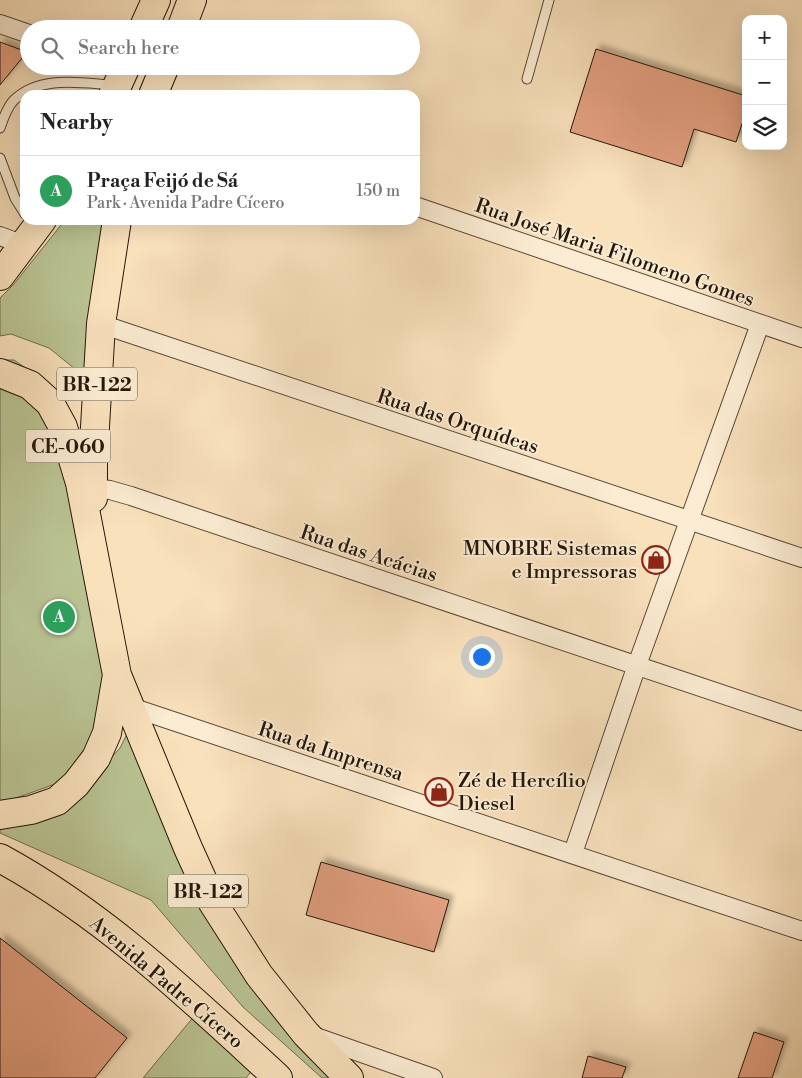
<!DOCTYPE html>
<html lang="en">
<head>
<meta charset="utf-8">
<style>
	:root { --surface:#fff; --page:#f6f6f6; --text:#222; --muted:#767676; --line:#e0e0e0; --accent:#8f2418 }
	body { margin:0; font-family:"Libre Bodoni",serif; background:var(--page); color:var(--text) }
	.controls { position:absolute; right:15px; top:15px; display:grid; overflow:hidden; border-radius:10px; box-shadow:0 5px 20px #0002 }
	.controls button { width:45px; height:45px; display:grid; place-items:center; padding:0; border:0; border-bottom:1px solid var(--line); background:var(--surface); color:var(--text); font:25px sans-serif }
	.you { position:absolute; left:481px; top:656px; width:18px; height:18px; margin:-12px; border:4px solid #fff; border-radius:50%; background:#1a73e8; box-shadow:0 0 0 8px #1a73e833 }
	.badge { display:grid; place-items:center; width:32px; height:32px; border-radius:50%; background:var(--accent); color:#fff; font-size:16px; font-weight:700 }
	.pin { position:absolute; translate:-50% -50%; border:2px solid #fff; box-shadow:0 1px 5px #0006 }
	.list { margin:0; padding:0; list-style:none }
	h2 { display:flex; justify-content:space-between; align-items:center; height:65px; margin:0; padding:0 20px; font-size:21px }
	h2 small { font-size:16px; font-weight:400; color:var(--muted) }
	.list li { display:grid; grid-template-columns:32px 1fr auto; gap:15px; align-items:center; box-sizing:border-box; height:70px; padding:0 20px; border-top:1px solid var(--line) }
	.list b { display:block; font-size:19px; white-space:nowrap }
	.list p { margin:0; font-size:16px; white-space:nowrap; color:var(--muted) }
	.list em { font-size:16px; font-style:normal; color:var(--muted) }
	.icon { flex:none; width:28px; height:28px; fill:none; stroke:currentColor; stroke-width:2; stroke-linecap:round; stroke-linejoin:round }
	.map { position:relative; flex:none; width:802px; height:1078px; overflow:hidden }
	.search { position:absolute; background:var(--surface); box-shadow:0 5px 20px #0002; left:20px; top:20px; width:400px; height:55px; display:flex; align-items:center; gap:12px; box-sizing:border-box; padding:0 18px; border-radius:28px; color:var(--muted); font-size:19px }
	.panel { position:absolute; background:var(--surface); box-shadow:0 5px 20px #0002; left:20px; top:90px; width:400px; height:135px; border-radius:15px }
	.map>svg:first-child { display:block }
	.green { fill:#bac393; stroke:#6f6c4e }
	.building { fill:#e3a080; stroke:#241609; filter:url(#shadow) }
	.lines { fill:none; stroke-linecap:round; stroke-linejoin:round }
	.service-casing { stroke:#594936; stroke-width:11 }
	.minor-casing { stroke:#594936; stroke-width:20 }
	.trunk-casing { stroke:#241609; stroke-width:30 }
	.service { stroke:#fbecd3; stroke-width:9 }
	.minor { stroke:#fbecd3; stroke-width:18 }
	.trunk { stroke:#f9e1bc; stroke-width:28 }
	.labels { text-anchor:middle; stroke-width:4; stroke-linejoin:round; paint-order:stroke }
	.shield { fill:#fbecd3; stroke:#645646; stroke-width:1 }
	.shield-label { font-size:19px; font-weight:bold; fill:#241609 }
	.street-label { font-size:20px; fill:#241609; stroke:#fbecd3 }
	.poi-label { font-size:20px; fill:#241609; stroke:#fbecd3; text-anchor:end }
</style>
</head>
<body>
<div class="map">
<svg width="802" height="1078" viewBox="0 0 802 1078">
	<defs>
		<filter id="shadow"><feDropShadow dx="4.5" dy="-4.5" stdDeviation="2.5" flood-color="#0004"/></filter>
	</defs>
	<rect width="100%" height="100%" fill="#f9e1bc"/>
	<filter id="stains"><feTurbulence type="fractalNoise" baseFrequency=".004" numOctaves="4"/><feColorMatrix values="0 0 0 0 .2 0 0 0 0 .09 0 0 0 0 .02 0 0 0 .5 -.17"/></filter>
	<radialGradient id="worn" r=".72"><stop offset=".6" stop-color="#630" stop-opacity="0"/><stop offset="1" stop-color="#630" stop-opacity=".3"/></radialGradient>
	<!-- green -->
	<path class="green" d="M65 220H113L98 402 75 369 49 348 11 334 0 336V298L14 284Z
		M0 360H14L49 384 91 488 106 727 69 779 5 802 0 801Z
		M133 722 186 852 337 1078H322L243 1007 151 900 0 833V826L58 816 120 748Z
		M200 1009 260 1060 246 1078H143Z"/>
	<!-- building -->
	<path class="building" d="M0 42 27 52 0 85Z
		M596 49 746 96V112L736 142 694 129 682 167 570 132Z
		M321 862 449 900 434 952 306 915Z
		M0 938 127 1038 95 1078H0Z
		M754 1032 784 1042 772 1078H738Z
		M588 1056 626 1067 622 1078H582Z"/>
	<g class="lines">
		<defs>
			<path id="service" d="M527 79 549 0
				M0 128C3 119 7 107 14 100 40 75 80 83 113 85
				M0 158 15 198 25 214"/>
			<path id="minor" d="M0 24 29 34
				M415 206 802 338
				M0 236 24 245
				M101 324 802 558
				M93 488 110 490 131 496 802 721
				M131 707 802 931
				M573 853 637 665 760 324
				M313 1036 433 1078"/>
			<path id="trunk" d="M143 29 156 0
				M181 29 192 0
				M113 95 126 66
				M153 95 165 66
				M0 276 42 220
				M0 373 30 385 50 403 63 427 80 483 117 675 107 733 96 758 76 784 57 801 31 810 0 815
				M93 498V461L101 324 117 220
				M117 675 188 848 213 903 259 975 306 1034 349 1078
				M0 858C105 915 191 998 278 1078"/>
		</defs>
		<!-- service casing -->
		<use href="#service" class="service-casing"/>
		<!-- minor casing -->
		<use href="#minor" class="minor-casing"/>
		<!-- trunk casing -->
		<use href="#trunk" class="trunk-casing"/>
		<!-- service -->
		<use href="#service" class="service"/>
		<!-- minor -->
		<use href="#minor" class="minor"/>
		<!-- trunk -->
		<use href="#trunk" class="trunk"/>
	</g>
	<!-- icons -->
	<defs>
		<symbol id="shop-ring" viewBox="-11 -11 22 22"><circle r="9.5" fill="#fbecd3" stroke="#8f2418" stroke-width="1.5"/><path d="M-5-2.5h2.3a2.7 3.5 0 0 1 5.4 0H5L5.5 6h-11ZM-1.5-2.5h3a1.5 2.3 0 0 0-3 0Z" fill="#8f2418"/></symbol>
	</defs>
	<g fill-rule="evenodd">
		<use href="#shop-ring" x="640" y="544" width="32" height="32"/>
		<use href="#shop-ring" x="423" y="776" width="32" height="32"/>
	</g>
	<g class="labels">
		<!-- shield labels -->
		<g class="shield">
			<rect x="57" y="367.5" width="80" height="33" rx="4"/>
			<rect x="25.5" y="429.5" width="85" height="33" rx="4"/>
			<rect x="168" y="874.5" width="80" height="33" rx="4"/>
		</g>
		<g class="shield-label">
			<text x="97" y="391">BR-122</text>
			<text x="68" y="453">CE-060</text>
			<text x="208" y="898">BR-122</text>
		</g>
		<!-- street labels -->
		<g class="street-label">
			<text transform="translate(615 252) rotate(19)" y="7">Rua José Maria Filomeno Gomes</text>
			<text transform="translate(458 421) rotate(18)" y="7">Rua das Orquídeas</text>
			<text transform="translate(369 553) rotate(18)" y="7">Rua das Acácias</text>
			<text transform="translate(331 751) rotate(18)" y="7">Rua da Imprensa</text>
			<text transform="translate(167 982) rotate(40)" y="7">Avenida Padre Cícero</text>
		</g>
		<!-- poi labels -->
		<g class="poi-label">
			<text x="637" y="555">MNOBRE Sistemas<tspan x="637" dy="23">e Impressoras</tspan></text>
			<text x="458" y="787" text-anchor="start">Zé de Hercílio<tspan x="458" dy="23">Diesel</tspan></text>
		</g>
	</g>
	<rect width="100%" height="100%" filter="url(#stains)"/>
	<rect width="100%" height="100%" fill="url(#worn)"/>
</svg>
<div class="controls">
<button>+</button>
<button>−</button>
<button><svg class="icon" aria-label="layers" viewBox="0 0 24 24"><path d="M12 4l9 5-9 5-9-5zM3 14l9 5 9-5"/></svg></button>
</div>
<div class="you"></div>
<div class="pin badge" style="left:59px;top:617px;background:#2e9e5b">A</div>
<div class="search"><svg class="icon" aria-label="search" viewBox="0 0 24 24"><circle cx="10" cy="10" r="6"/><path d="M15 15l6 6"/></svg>Search here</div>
<section class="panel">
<h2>Nearby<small></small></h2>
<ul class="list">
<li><span class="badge" style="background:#2e9e5b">A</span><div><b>Praça Feijó de Sá</b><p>Park · Avenida Padre Cícero</p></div><em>150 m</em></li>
</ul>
</section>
</div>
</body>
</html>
